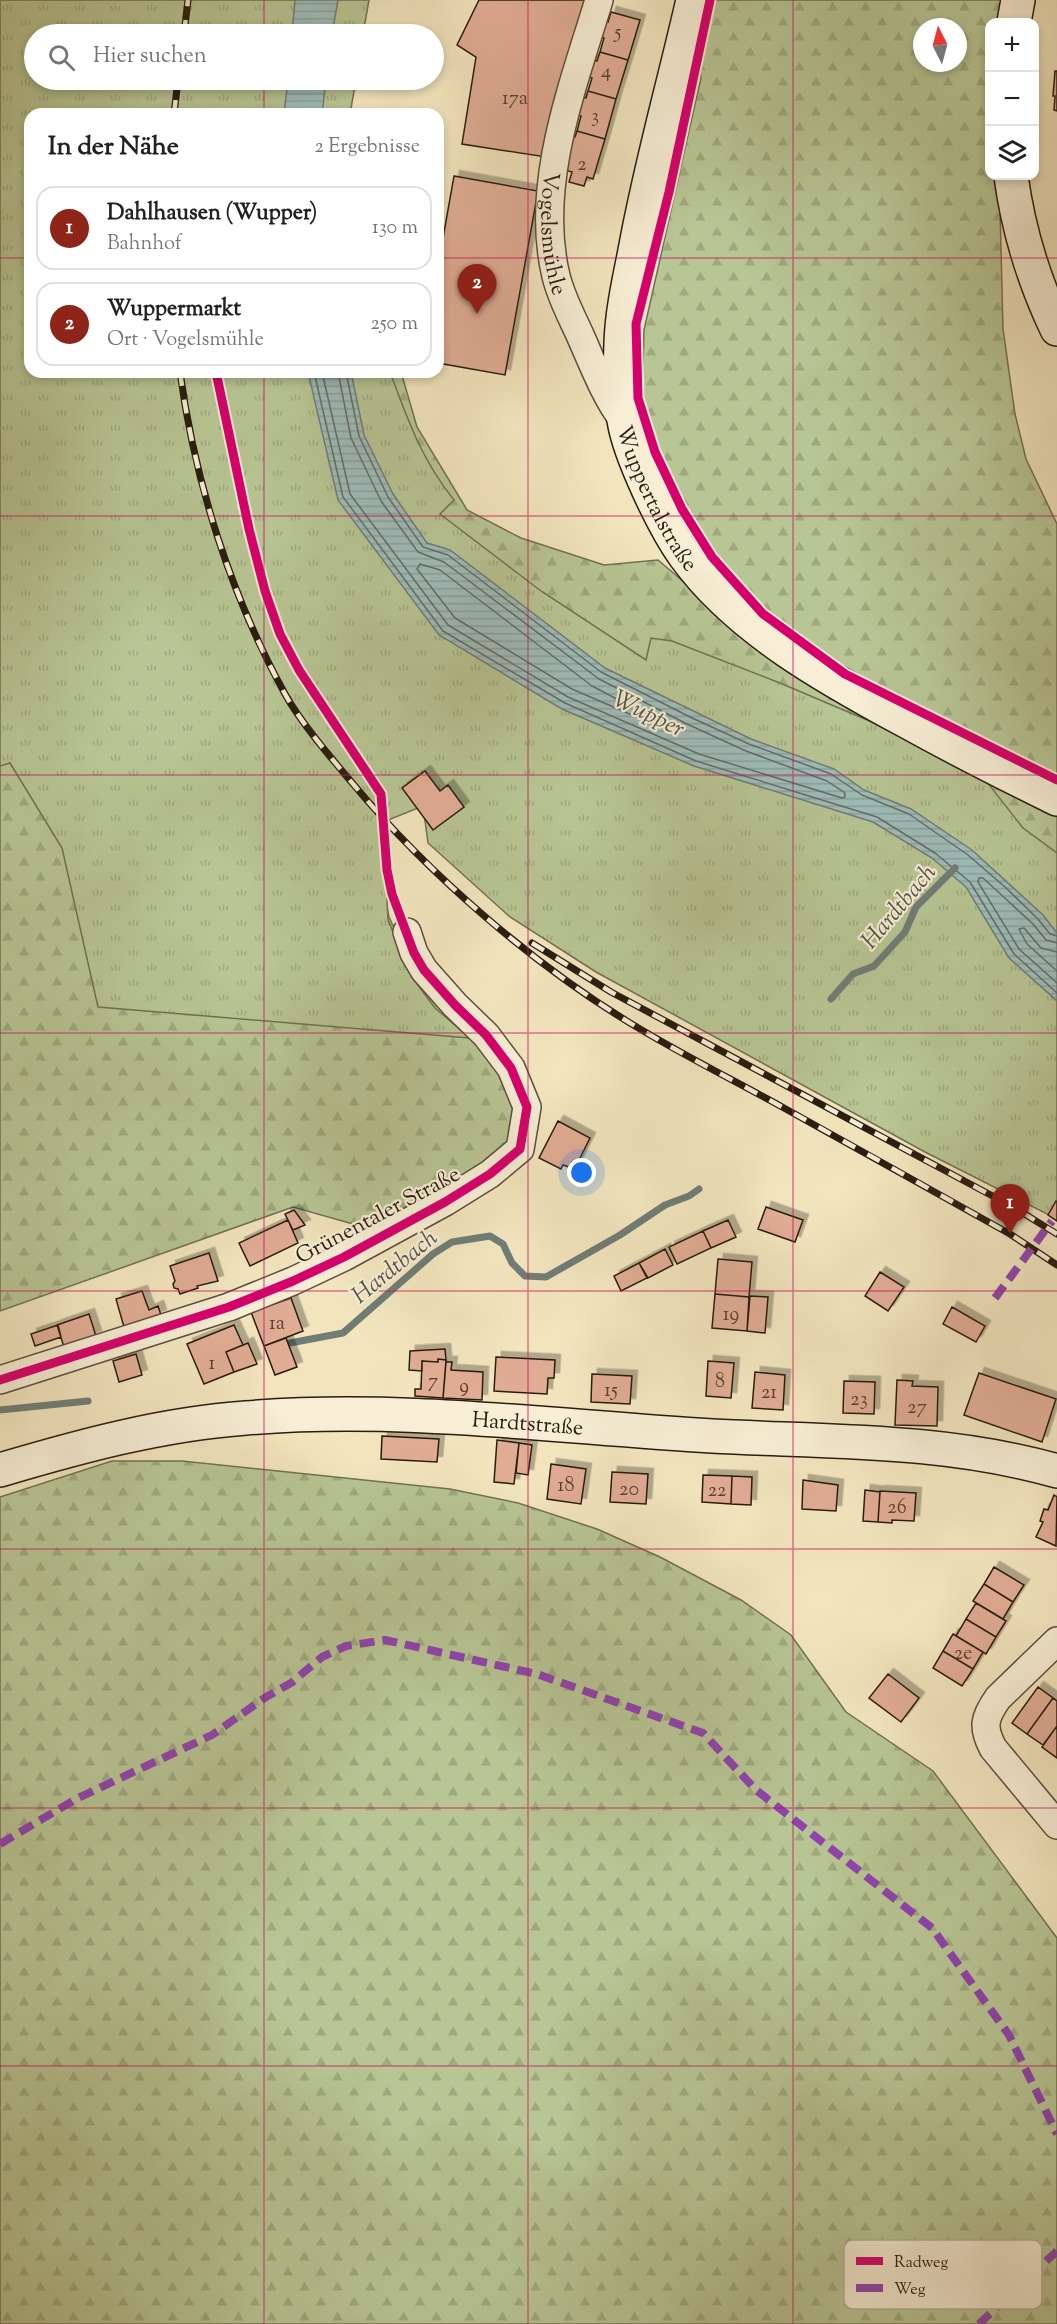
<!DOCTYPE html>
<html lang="de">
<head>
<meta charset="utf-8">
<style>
	:root { --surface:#fff; --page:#f6f6f6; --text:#202124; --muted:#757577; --line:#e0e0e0; --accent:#8f2418 }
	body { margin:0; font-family:"Sorts Mill Goudy",serif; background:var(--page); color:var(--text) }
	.controls { position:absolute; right:18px; top:18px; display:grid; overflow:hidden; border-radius:12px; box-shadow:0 3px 9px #0003 }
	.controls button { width:54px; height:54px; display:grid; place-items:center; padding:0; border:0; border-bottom:2px solid var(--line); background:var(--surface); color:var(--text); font:30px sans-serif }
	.compass { position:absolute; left:913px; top:18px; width:54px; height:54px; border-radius:50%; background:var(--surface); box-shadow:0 3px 9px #0003; rotate:354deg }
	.you { position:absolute; left:582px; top:1173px; width:21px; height:21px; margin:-15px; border:4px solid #fff; border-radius:50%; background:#1a73e8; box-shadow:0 0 0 9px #1a73e833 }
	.badge { display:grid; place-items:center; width:39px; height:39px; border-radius:50%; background:var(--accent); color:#fff; font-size:20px; font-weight:700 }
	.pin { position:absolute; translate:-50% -50px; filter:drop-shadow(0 2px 3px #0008) }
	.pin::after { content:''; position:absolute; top:32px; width:21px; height:18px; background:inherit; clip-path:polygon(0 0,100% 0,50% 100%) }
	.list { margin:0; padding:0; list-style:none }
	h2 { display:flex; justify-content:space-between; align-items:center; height:78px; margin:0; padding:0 24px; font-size:26px }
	h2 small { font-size:20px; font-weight:400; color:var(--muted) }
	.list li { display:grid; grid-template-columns:39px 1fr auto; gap:18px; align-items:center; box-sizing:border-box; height:84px; margin:0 12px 12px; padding:0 12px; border:2px solid var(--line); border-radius:18px }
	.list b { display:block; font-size:22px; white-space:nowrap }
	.list p { margin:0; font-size:20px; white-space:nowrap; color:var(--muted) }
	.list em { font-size:20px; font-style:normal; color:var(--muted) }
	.icon { flex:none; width:33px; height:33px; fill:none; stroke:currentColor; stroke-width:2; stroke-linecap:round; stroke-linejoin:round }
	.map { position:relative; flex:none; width:1057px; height:2324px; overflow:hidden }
	.search { position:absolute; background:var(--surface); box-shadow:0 3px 9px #0003; left:24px; top:24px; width:420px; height:66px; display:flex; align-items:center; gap:15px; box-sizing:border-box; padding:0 21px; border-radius:33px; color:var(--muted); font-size:22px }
	.panel { position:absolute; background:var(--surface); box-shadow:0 3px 9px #0003; left:24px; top:108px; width:420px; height:270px; border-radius:18px }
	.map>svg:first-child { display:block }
	.forest { fill:url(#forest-firs); stroke:#707151; stroke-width:1.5; fill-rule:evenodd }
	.park { fill:url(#park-tufts); stroke:#707151; stroke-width:1.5 }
	.water { fill:url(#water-rules); stroke:#707d76; stroke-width:1.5 }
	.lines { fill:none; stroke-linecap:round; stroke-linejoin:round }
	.shore { stroke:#646d64; stroke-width:1.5 }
	.stream { stroke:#707d76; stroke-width:7 }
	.building { fill:#e0ac94; stroke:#291d0e; stroke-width:1.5; filter:url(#shadow) }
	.minor-casing { stroke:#5b4f3a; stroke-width:30 }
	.secondary-casing { stroke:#291d0e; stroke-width:36 }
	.minor { stroke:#f7eed5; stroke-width:27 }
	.secondary { stroke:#f7eed5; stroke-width:33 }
	.rail-casing { stroke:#291d0e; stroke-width:7 }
	.rail { stroke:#f7eed5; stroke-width:4.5; stroke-dasharray:14; stroke-linecap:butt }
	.quiet { stroke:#8e44ad; stroke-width:8; stroke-dasharray:15 8; stroke-linecap:butt }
	.cycleway-casing { stroke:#f7eed5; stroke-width:13 }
	.cycleway { stroke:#d6006c; stroke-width:9 }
	.grid { fill:none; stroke:#c2185b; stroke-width:1.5; stroke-opacity:0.55 }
	.labels { text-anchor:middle; stroke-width:4.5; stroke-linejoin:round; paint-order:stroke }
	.number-label { font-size:20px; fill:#574130 }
	.street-label { font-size:22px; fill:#291d0e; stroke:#f7eed5 }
	.water-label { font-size:24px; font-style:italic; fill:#52554b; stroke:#f7eed5 }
	.key { fill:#f7eed5; stroke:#b9af99; stroke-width:1.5 }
	.key-label { font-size:16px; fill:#291d0e }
</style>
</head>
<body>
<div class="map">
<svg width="1057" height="2324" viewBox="0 0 1057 2324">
	<defs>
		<pattern id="forest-firs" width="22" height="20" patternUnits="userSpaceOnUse" patternTransform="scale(1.5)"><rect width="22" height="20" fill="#b8c594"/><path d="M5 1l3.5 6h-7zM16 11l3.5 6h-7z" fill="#9ea97e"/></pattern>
		<pattern id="park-tufts" width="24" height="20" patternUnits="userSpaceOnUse" patternTransform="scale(1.5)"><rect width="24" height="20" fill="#b8c594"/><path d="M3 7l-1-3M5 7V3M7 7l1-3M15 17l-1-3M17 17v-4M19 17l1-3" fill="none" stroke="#9ea97e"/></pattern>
		<pattern id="water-rules" width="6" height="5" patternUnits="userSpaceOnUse" patternTransform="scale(1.5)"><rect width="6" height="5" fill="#9fbdbb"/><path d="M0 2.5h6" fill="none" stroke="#89a2a0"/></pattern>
		<filter id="shadow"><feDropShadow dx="5.5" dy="-5.5" stdDeviation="0" flood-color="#0004"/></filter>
	</defs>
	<rect width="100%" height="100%" fill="#f2e5be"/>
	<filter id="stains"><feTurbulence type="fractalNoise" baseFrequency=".00333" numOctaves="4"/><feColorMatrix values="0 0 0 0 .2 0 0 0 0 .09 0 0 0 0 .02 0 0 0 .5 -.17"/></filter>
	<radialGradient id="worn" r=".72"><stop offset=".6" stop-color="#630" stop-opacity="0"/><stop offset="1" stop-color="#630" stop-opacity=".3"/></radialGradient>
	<!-- forest -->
	<path class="forest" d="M0 0 34 34V80L30 114V372L372 833 389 917 416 975 484 1037 523 1107 517 1149 438 1200 353 1224 293 1207 0 1311Z
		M695 0H1011L1004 22H990V176H1005L1000 210 1003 329 1015 414 1026 459 1057 524V794L861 688 767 612 738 586 703 543 678 504 657 461 649 436 642 400 644 330 701 78ZM922 27H958V63H922Z
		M355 372H401L417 427 467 510 521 538 604 565 658 560 744 633 1057 806V932L835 768 453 551Z
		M112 1461H182L450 1489 518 1503 597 1529 660 1557 741 1600 791 1635 846 1712 933 1771 1057 1938V2324H0V1497Z"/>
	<!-- park -->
	<path class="park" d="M0 0H369L363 34H34V80H356L350 114H30V372H390C408 420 421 459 454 500L440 514 541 591 646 660 651 638 672 641 780 683 893 731 983 777 1023 828 1057 853V1219L925 1152 596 972 510 917 428 843 423 806 383 822 388 920 411 976 435 1008 470 1038 98 1007 62 848 10 763 0 766Z"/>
	<!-- water -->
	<path class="water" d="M295 0H338L332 34H292Z
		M288 80H326L322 114H284Z
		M308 372H351L364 435 393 494 427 543 450 550 605 668 751 739 834 769 864 790 911 809 972 850 1043 915 1057 933V1001L1009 958 966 887 932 858 873 822 694 766 562 709 439 635 338 500Z"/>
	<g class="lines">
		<!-- shore -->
		<path class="shore" d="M314 372 343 497 443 631 565 703 696 761 877 817 935 853 970 882 1014 954 1057 993
			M322 372 350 494 448 625 568 697 699 754 842 798 845 797V793L827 781 746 751 687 724 599 679 444 562 418 552 381 501 351 438 338 372
			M346 372 359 436 388 497 423 547 448 555 601 672 690 717 749 744 831 774 862 795 909 814 968 855 1005 887 1038 919 1050 934 1057 936
			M420 564 440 570 592 686 651 717 652 721 648 722 572 689 455 618 417 569Z
			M1057 943 1046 940 1033 924 983 878H979L978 882 1019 949 1057 983
			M1057 952 1041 948 1024 928 1019 929 1027 944 1057 971"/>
		<!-- stream -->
		<path class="stream" d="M831 999 853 974 874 966 905 932 916 907 955 868
			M290 1343 343 1333 433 1254 452 1242 490 1236 503 1244 512 1263 525 1276 546 1277 620 1235 665 1205 689 1196 699 1189
			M0 1410 88 1401"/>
	</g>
	<!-- building -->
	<path class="building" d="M479 0H587L546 157 462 144 476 57 457 45Z
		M611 12 640 20 628 60 600 52 604 38 597 36 604 21 608 22Z
		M600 52 628 60 616 99 588 91 592 78 586 76 592 59 597 61Z
		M1055 71H1057V111L1054 110 1055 96H1053Z
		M588 91 616 99 605 139 577 131 581 116 575 114 581 97 586 98Z
		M577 131 605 139 593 179 587 177 584 186 569 182 572 172 565 170 570 136 575 137Z
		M454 176 538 191 505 375 438 363V266Z
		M425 771 440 791 448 785 464 807 433 830 402 788Z
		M558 1121 590 1138 577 1164 572 1162 569 1167 563 1165 561 1169 539 1158Z
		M1056 1201 1057 1202V1221L1048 1215Z
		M766 1207 803 1220 795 1242 758 1229Z
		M294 1210 305 1225 293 1230 285 1214Z
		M288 1220 298 1243 250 1266 239 1243Z
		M728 1220 736 1237 711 1248 703 1231Z
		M703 1231 711 1248 677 1264 669 1247Z
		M665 1249 673 1265 648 1278 639 1263Z
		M209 1253 218 1281 197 1286 198 1288 180 1294 178 1289 174 1288 173 1284 175 1281 170 1266Z
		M718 1259 752 1262 749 1297 715 1294Z
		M639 1263 647 1278 621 1291 614 1276Z
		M880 1272 904 1287 888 1311 865 1296Z
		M142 1291 149 1310 158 1306 161 1315 124 1327 116 1299Z
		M715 1294 749 1297 747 1331 712 1328Z
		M750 1296 768 1297 765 1333 747 1331Z
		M291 1298 303 1331 264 1346 251 1312Z
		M952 1307 985 1326 976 1342 943 1324Z
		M89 1314 96 1336 64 1347 57 1325Z
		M58 1325 61 1337 35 1346 31 1334Z
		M234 1325 243 1345 226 1352 234 1372 204 1384 187 1344Z
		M286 1338 297 1367 275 1375 264 1346Z
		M248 1343 257 1364 234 1372 226 1352Z
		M445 1349 446 1360 438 1359V1362L422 1361V1371L409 1370 410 1351Z
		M136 1354 142 1375 119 1382 113 1361Z
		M496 1357 555 1360 554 1378H548L547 1394 494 1391Z
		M438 1359 446 1360 443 1398 415 1396V1389H421L422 1361 438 1362Z
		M708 1361 734 1363 731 1398 706 1396Z
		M446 1362H452L451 1370 483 1372 482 1400 443 1398Z
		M755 1372 785 1375 783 1410 752 1408Z
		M979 1373 1056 1399 1042 1442 964 1415Z
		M592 1374 632 1376 630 1404 591 1402Z
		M897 1380 913 1381 912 1386 938 1387 937 1426 895 1425Z
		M844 1381 875 1382 874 1414 843 1413Z
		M382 1436 439 1439 437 1462 381 1459Z
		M497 1440 519 1443 514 1484 494 1482Z
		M519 1443 532 1445 528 1475 516 1473Z
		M551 1464 586 1469 581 1504 547 1499Z
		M612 1472 648 1474 646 1504 610 1502Z
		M703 1475 732 1476 731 1504 702 1502Z
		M732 1476 752 1477 751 1505 731 1504Z
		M803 1480 838 1485 836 1511 802 1509Z
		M865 1490 880 1492 878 1522 863 1521Z
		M880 1491 916 1493 914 1521 892 1520V1523L878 1522Z
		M1054 1495 1057 1497 1056 1546 1036 1537 1043 1522 1040 1521 1044 1509 1048 1510Z
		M994 1567 1024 1585 1013 1602 984 1584Z
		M984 1584 1013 1602 1003 1619 973 1601Z
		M976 1603 1006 1621 996 1637 966 1619Z
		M966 1619 996 1637 986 1654 956 1636Z
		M953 1634 983 1652 973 1669 943 1651Z
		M943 1651 973 1669 962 1686 933 1668Z
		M888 1674 919 1698 901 1722 869 1698Z
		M1038 1687 1053 1698 1027 1734 1012 1723Z
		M1053 1698 1057 1701V1726L1043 1745 1027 1734Z
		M1057 1726V1758L1042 1747Z"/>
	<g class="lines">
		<defs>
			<g id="minor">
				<path id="s1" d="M599 0C573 86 534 185 556 276 561 297 571 315 580 335 593 364 604 394 623 420"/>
				<path d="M0 1380 229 1307 293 1281 344 1257 445 1202 490 1174 520 1149 527 1107 511 1068 486 1035 455 1005 424 970 414 953 407 932"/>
				<path d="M1057 1641 998 1698C984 1718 982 1727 993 1748L1057 1825"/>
			</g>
			<g id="secondary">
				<path id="s2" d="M693 0C674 84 650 167 635 251 629 281 622 312 621 343 620 368 620 395 624 420 629 454 664 527 685 556 738 629 828 679 906 721 955 748 1006 774 1057 799"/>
				<path d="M1014 22 1018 0"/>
				<path d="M1011 176C1018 228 1034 281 1057 329"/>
				<path id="s3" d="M0 1470C81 1446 162 1424 246 1418 401 1405 557 1427 712 1436 828 1442 945 1439 1057 1471"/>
			</g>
		</defs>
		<!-- minor casing -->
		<use href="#minor" class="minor-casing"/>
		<!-- secondary casing -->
		<use href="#secondary" class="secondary-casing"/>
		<!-- minor -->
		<use href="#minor" class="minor"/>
		<!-- secondary -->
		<use href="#secondary" class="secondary"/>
		<defs>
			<path id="rail" d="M184 34 188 0
				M174 114 178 80
				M180 372C195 483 231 596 285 694 301 723 332 759 354 785 428 874 535 966 635 1026 683 1055 735 1081 784 1108 860 1150 935 1192 1010 1234L1057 1265
				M532 943 611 992 1015 1208 1057 1234"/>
		</defs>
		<!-- rail casing -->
		<use href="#rail" class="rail-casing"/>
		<!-- rail -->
		<use href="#rail" class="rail"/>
		<!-- quiet -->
		<path class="quiet" d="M995 1298 1052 1221
			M0 1844 76 1799 212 1735 266 1697 291 1683 322 1657 346 1646 385 1640 537 1674 703 1733 756 1790 932 1928 1009 2035 1057 2134
			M979 2324 1057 2251"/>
		<defs>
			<path id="cycleway" d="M710 0 669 192 636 324 638 398 655 452 682 509 712 557 763 614 845 674 1057 780
				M0 1380 229 1307 293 1281 344 1257 445 1202 490 1174 520 1149 527 1107 511 1068 486 1035 455 1005 424 970 414 953 392 894 387 870 381 794 299 670 280 634 265 591 249 529 216 372"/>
		</defs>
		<!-- cycleway casing -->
		<use href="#cycleway" class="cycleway-casing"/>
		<!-- cycleway -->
		<use href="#cycleway" class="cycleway"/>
	</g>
	<!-- grid -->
	<path class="grid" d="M264 0V34M528 0V2324M793 0V2324M264 80V114M0 258H30M438 258H1057M264 372V2324M0 516H1057M0 775H1057M0 1033H1057M0 1291H1057M0 1549H1057M0 1808H1057M0 2066H1057"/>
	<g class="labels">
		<!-- number labels -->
		<g class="number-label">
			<text x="618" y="38">5</text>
			<text x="606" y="77">4</text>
			<text x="515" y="104">17a</text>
			<text x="595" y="122">3</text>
			<text x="582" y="170">2</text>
			<text x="731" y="1320">19</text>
			<text x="277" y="1329">1a</text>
			<text x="212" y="1369">1</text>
			<text x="433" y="1387">7</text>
			<text x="720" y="1387">8</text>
			<text x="464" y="1392">9</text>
			<text x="611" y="1396">15</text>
			<text x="769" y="1398">21</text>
			<text x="859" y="1405">23</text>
			<text x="917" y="1413">27</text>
			<text x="566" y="1491">18</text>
			<text x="629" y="1495">20</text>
			<text x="717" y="1496">22</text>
			<text x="897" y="1513">26</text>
			<text x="963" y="1659">2e</text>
		</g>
		<!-- street labels -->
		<g class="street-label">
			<text dy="8" stroke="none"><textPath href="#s1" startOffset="240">Vogelsmühle</textPath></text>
			<text dy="8" stroke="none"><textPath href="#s2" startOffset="513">Wuppertalstraße</textPath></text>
			<text transform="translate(377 1214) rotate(-28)" y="8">Grünentaler Straße</text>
			<text dy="8" stroke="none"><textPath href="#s3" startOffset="534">Hardtstraße</textPath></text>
		</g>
		<!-- water labels -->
		<g class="water-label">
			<text transform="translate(649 713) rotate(26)" y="8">Wupper</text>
			<text transform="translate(898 906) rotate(-50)" y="8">Hardtbach</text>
			<text transform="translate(394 1266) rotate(-39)" y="8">Hardtbach</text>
		</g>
	</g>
	<!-- legend -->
	<rect x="844" y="2240" width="198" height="69" rx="9" class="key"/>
	<rect x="856" y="2257" width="27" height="8" fill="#d6006c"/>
	<rect x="856" y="2284" width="27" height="8" fill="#8e44ad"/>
	<g class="key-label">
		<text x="894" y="2267">Radweg</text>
		<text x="894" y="2294">Weg</text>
	</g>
	<rect width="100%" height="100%" filter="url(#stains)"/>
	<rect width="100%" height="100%" fill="url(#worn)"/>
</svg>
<div class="controls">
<button>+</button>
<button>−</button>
<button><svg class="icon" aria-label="layers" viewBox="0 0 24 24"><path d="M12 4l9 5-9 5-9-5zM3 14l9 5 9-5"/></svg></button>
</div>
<svg class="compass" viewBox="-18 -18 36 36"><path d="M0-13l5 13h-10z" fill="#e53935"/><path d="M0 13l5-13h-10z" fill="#757577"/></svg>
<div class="you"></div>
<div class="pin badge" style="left:1010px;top:1234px">1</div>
<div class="pin badge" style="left:477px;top:314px">2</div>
<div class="search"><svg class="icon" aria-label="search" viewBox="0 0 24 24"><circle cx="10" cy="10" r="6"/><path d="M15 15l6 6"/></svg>Hier suchen</div>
<section class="panel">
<h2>In der Nähe<small>2 Ergebnisse</small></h2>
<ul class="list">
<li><span class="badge">1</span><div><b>Dahlhausen (Wupper)</b><p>Bahnhof</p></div><em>130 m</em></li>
<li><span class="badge">2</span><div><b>Wuppermarkt</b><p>Ort · Vogelsmühle</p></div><em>250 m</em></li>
</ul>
</section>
</div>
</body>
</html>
